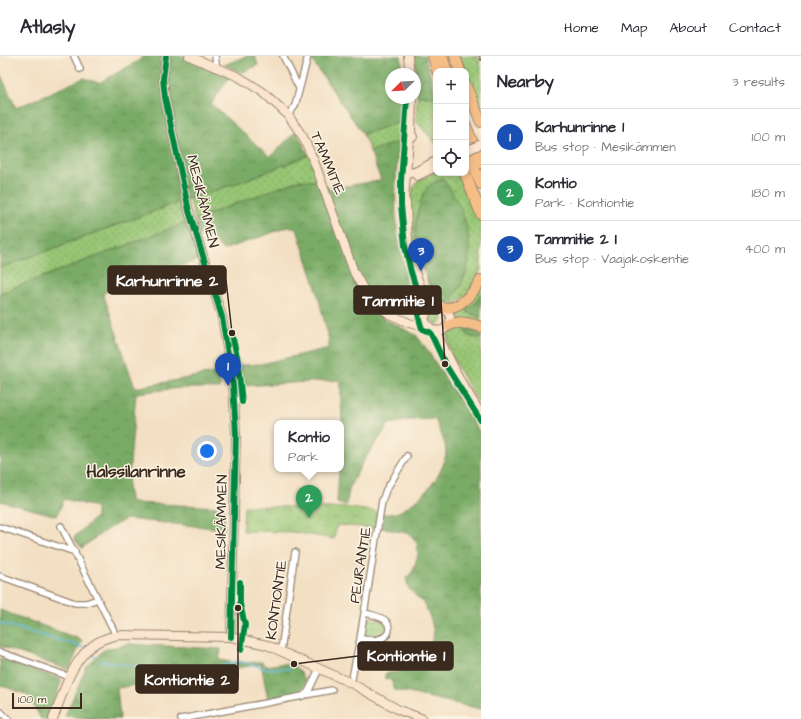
<!DOCTYPE html>
<html lang="en">
<head>
<meta charset="utf-8">
<style>
	:root { --surface:#fff; --page:#f2f2f3; --text:#2b2b33; --muted:#7c7c81; --line:#e1e1e2; --accent:#111827 }
	body { margin:0; font-family:"Architects Daughter",sans-serif; background:var(--page); color:var(--text) }
	.controls { position:absolute; right:12px; top:12px; display:grid; overflow:hidden; border-radius:8px; box-shadow:0 2px 6px #0003 }
	.controls button { width:36px; height:36px; display:grid; place-items:center; padding:0; border:0; border-bottom:1px solid var(--line); background:var(--surface); color:var(--text); font:20px sans-serif }
	.compass { position:absolute; left:385px; top:12px; width:36px; height:36px; border-radius:50%; background:var(--surface); box-shadow:0 2px 6px #0003; rotate:246deg }
	.scale { position:absolute; left:12px; bottom:10px; width:70px; box-sizing:border-box; padding-left:4px; border:2px solid #3b2a1e; border-top:0; font-size:11px; line-height:14px; white-space:nowrap; color:#3b2a1e; -webkit-text-stroke:3px #fcf5e5; paint-order:stroke }
	.you { position:absolute; left:207px; top:395px; width:14px; height:14px; margin:-10px; border:3px solid #fff; border-radius:50%; background:#1a73e8; box-shadow:0 0 0 6px #1a73e833 }
	.badge { display:grid; place-items:center; width:26px; height:26px; border-radius:50%; background:var(--accent); color:#fff; font-size:13px; font-weight:700 }
	.pin { position:absolute; translate:-50% -33px; filter:drop-shadow(0 1px 2px #0008) }
	.pin::after { content:''; position:absolute; top:21px; width:14px; height:12px; background:inherit; clip-path:polygon(0 0,100% 0,50% 100%) }
	.popup { position:absolute; left:274px; top:364px; width:70px; height:52px; box-sizing:border-box; display:grid; place-content:center; border-radius:8px; background:var(--surface); filter:drop-shadow(0 1px 3px #0005); font-size:13px; white-space:nowrap; color:var(--muted) }
	.popup b { font-size:15px; color:var(--text) }
	.popup::after { content:''; position:absolute; left:50%; top:100%; margin-left:-8px; border:8px solid transparent; border-top-color:var(--surface) }
	.list { margin:0; padding:0; list-style:none }
	h2 { display:flex; justify-content:space-between; align-items:center; height:52px; margin:0; padding:0 16px; font-size:17px }
	h2 small { font-size:13px; font-weight:400; color:var(--muted) }
	.list li { display:grid; grid-template-columns:26px 1fr auto; gap:12px; align-items:center; box-sizing:border-box; height:56px; padding:0 16px; border-top:1px solid var(--line) }
	.list b { display:block; font-size:15px; white-space:nowrap }
	.list p { margin:0; font-size:13px; white-space:nowrap; color:var(--muted) }
	.list em { font-size:13px; font-style:normal; color:var(--muted) }
	.icon { flex:none; width:22px; height:22px; fill:none; stroke:currentColor; stroke-width:2; stroke-linecap:round; stroke-linejoin:round }
	.map { position:relative; flex:none; width:481px; height:663px; overflow:hidden }
	header { display:flex; align-items:center; gap:24px; box-sizing:border-box; height:56px; padding:0 20px; background:var(--surface); border-bottom:1px solid var(--line) }
	header strong { font-size:19px }
	nav { display:flex; gap:22px; margin-inline-start:auto; font-size:14px }
	main { display:flex }
	aside { flex:1; background:var(--surface) }
	.map>svg:first-child { display:block }
	.grass { fill:url(#grass-dots); stroke:#6a7849 }
	.forest { fill:url(#forest-crowns); stroke:#5a6a42 }
	.park { fill:url(#park-crowns); stroke:#6a7849 }
	.lines { fill:none; stroke-linecap:round; stroke-linejoin:round }
	.stream { stroke:#5db9db; stroke-width:1.5 }
	.street-casing { stroke:#978470; stroke-width:8 }
	.secondary-casing { stroke:#978470; stroke-width:10 }
	.highway-casing { stroke:#978470; stroke-width:12 }
	.street { stroke:#fff; stroke-width:5.5 }
	.secondary { stroke:#fbe5cf; stroke-width:8 }
	.highway { stroke:#f6be87; stroke-width:10 }
	.rail-casing { stroke:#3b2a1e; stroke-width:3 }
	.rail { stroke:#fcf5e5; stroke-width:1.5; stroke-dasharray:4.5; stroke-linecap:butt }
	.secondary-bridge-casing { stroke:#978470; stroke-width:10; stroke-linecap:butt }
	.secondary-bridge { stroke:#fbe5cf; stroke-width:8 }
	.cycleway-casing { stroke:#fcf5e5; stroke-width:8 }
	.cycleway { stroke:#00873e; stroke-width:6 }
	.labels { text-anchor:middle; stroke-width:3; stroke-linejoin:round; paint-order:stroke }
	.street-label { font-size:15px; fill:#3b2a1e; stroke:#fcf5e5 }
	.quarter-label { font-size:17px; font-weight:bold; fill:#3b2a1e; stroke:#fcf5e5 }
	.leader { fill:none; stroke:#3b2a1e; stroke-width:1.5 }
	.callout-dot { fill:#3b2a1e; stroke:#fcf5e5; stroke-width:1.5 }
	.callout { fill:#3b2a1e; stroke:#3b2a1e; stroke-width:1.5 }
	.callout-label { font-size:16px; text-anchor:middle; font-weight:bold; fill:#fff }
</style>
</head>
<body>
<header>
<strong>Atlasly</strong>
<nav><a>Home</a><a>Map</a><a>About</a><a>Contact</a></nav>
</header>
<main>
<div class="map">
<svg width="481" height="663" viewBox="0 0 481 663">
	<defs>
		<pattern id="grass-dots" width="8" height="8" patternUnits="userSpaceOnUse"><rect width="8" height="8" fill="#98c674"/><path d="M2 2h.1M6 6h.1" fill="none" stroke="#7da15f" stroke-width="1.8" stroke-linecap="round"/></pattern>
		<pattern id="forest-crowns" width="20" height="18" patternUnits="userSpaceOnUse"><rect width="20" height="18" fill="#7aab66"/><path d="M2 6a3 3 0 1 1 6 0M12 15a3 3 0 1 1 6 0" fill="none" stroke="#658b53"/></pattern>
		<pattern id="park-crowns" width="20" height="18" patternUnits="userSpaceOnUse"><rect width="20" height="18" fill="#98c674"/><path d="M2 6a3 3 0 1 1 6 0M12 15a3 3 0 1 1 6 0" fill="none" stroke="#7da15f"/></pattern>
	</defs>
	<rect width="100%" height="100%" fill="#fcf5e5"/>
	<filter id="ink" filterUnits="userSpaceOnUse"><feTurbulence type="fractalNoise" baseFrequency=".025" numOctaves="2"/><feDisplacementMap in="SourceGraphic" scale="8" xChannelSelector="R" yChannelSelector="G"/><feConvolveMatrix kernelMatrix="1 2 1 2 8 2 1 2 1" color-interpolation-filters="sRGB"/></filter>
	<filter id="wash" filterUnits="userSpaceOnUse"><feTurbulence type="fractalNoise" baseFrequency=".012" numOctaves="4" result="noise"/><feDisplacementMap in="SourceGraphic" scale="16" xChannelSelector="R" yChannelSelector="G"/><feGaussianBlur stdDeviation="0.9" result="paint"/><feColorMatrix in="noise" values="0 0 0 0 0 0 0 0 0 0 0 0 0 0 0 0 0 1.4 0 .05"/><feComposite in="paint" operator="in"/></filter>
	<g filter="url(#wash)">
		<rect width="100%" height="100%" fill="#f3dfc2"/>
		<!-- grass -->
		<path class="grass" d="M458 0H477L481 10V55L466 22V15H464Z
			M417 40 436 41V88L416 65Z
			M401 66 399 86 370 95 363 78Z
			M309 99 318 124 312 125 299 124 195 163 189 143 238 127Z
			M436 115V117H462L481 166V214L474 229 463 242 451 249 444 247 437 244 428 229 426 220 419 204 414 198 410 177V149L413 132 418 125Z
			M179 146 185 167 0 237V212Z
			M481 228V239L468 257 481 261V268L455 261 454 254Z
			M431 262a6 6 0 1 1 12 0a6 6 0 1 1-12 0Z
			M461 270 480 275 464 274 481 283V347L478 346C468 328 443 295 449 274Z"/>
		<!-- forest -->
		<path class="forest" d="M144 0H183L230 21 211 48 270 101 296 75 309 99 238 127 179 146 0 212V17L16 52 84 22 99 27 138 5Z
			M246 0H255L258 9 241 17 224 9Z
			M312 0H401L403 18H391V42H403L401 66 363 78 311 3Z
			M414 0H425L436 41 417 40 416 15Z
			M399 86C396 115 394 144 397 174 399 194 412 231 404 249L387 248 382 262 416 279 426 292 481 378V653L395 634 391 624 385 623V618L401 615 415 609 423 599 431 588 434 577 431 564 424 548 409 533 406 522 413 515 418 499 417 487 410 478 382 472 383 458C387 458 392 458 396 457 418 448 445 420 446 395 446 387 438 371 435 363L411 364 389 368 364 404 350 430 346 449 337 447 339 413H341L342 364 340 324 243 330 240 309 261 308 329 292V284L316 232 297 173 288 171 223 194 211 181H200L195 163 299 124 312 125 318 124 330 133 381 124 370 95Z
			M442 122C473 160 481 211 449 246 446 245 442 245 440 243 428 233 414 190 415 174 416 163 420 141 427 132 430 128 437 125 442 122Z
			M185 167 198 204 103 237 135 332 219 316 220 332H180L136 337 128 432 131 447 224 451V473L126 463 106 474 82 492 73 482 96 461V451L64 443 57 460 0 445V237Z
			M481 239V261L468 257 467 253 475 248Z
			M464 274 481 275V283L468 280Z
			M0 554 82 584 69 614 0 590Z
			M128 588 221 593 219 604 237 607 262 606 265 610C286 607 296 604 306 626L299 638 268 643 261 608 117 632 120 663H96L65 660 86 612 103 594Z
			M0 602 62 624 47 663H41L28 639 0 629Z"/>
		<!-- park -->
		<path class="park" d="M244 450 332 452 345 451 377 456 374 472 337 469 334 483 293 476 243 475Z
			M366 561 384 566 386 571 383 578 372 582 363 581Z"/>
		<g class="lines">
			<!-- stream -->
			<path class="stream" d="M0 567 86 592
				M94 600 96 601
				M100 605 152 612 206 615 220 610 239 605 264 612 290 613"/>
		</g>
	</g>
	<g filter="url(#ink)">
		<g class="lines">
			<defs>
				<path id="street" d="M74 0 80 13
					M283 0 299 32
					M214 12 216 7 215 0
					M288 59 295 50 308 0
					M61 470 113 573 115 579
					M0 471 75 496
					M0 520 75 547H86L98 543
					M360 583C369 584 387 586 389 574 389 571 388 567 386 565 381 560 371 559 365 557
					M281 595 295 496
					M0 596 70 621
					M351 627 360 583 382 445 386 434 407 400
					M305 639 332 634
					M0 655 8 663
					M181 663 303 640 308 636 319 613"/>
				<path id="secondary" d="M166 0 163 23 165 42 189 155 222 261 233 329 236 378 231 581
					M189 0 239 21 263 36 288 59 303 81 314 105 354 216 365 236 374 246 389 258 409 267 429 272
					M408 0 410 18
					M412 42 411 77 413 81
					M411 77 409 83 404 142 406 147 407 171 409 190 415 216 427 248 426 258
					M406 119 410 116 413 117 436 105
					M417 120 436 111
					M423 235C428 238 430 242 435 246 439 249 444 251 447 255 456 266 444 279 432 273
					M442 251C431 248 424 255 425 266L439 282 460 324 481 358
					M53 663C67 628 76 583 121 579L231 581 267 589 351 627 399 654 423 663"/>
				<path id="highway" d="M433 0 437 15
					M442 0 447 15
					M455 0 460 15
					M466 30 481 66
					M466 70 481 107
					M466 92 481 128
					M465 117 481 158
					M444 252C461 253 473 237 481 224
					M448 270C458 264 470 267 481 271"/>
			</defs>
			<!-- street casing -->
			<use href="#street" class="street-casing"/>
			<!-- secondary casing -->
			<use href="#secondary" class="secondary-casing"/>
			<!-- highway casing -->
			<use href="#highway" class="highway-casing"/>
			<!-- street -->
			<use href="#street" class="street"/>
			<!-- secondary -->
			<use href="#secondary" class="secondary"/>
			<!-- highway -->
			<use href="#highway" class="highway"/>
			<defs>
				<path id="rail" d="M480 0 481 3"/>
			</defs>
			<!-- rail casing -->
			<use href="#rail" class="rail-casing"/>
			<!-- rail -->
			<use href="#rail" class="rail"/>
			<defs>
				<path id="secondary-bridge" d="M466 95 481 88"/>
			</defs>
			<!-- secondary-bridge casing -->
			<use href="#secondary-bridge" class="secondary-bridge-casing"/>
			<!-- secondary-bridge -->
			<use href="#secondary-bridge" class="secondary-bridge"/>
			<defs>
				<path id="cycleway" d="M166 0 163 23 165 42 189 155 222 261 233 329 236 378 231 581
					M407 42 401 125V149L405 190 411 216 422 251 421 256 418 259 422 273 429 276 431 278 445 308 481 365
					M232 279 237 300 242 346
					M240 526V548L245 569 241 594"/>
			</defs>
			<!-- cycleway casing -->
			<use href="#cycleway" class="cycleway-casing"/>
			<!-- cycleway -->
			<use href="#cycleway" class="cycleway"/>
		</g>
	</g>
	<g class="labels">
		<!-- street labels -->
		<g class="street-label">
			<text transform="translate(328 107) rotate(67)" y="5">TAMMITIE</text>
			<text transform="translate(203 145) rotate(76)" y="5">MESIKÄMMEN</text>
			<text transform="translate(221 466) rotate(-89)" y="5">MESIKÄMMEN</text>
			<text transform="translate(360 509) rotate(-81)" y="5">PEURANTIE</text>
			<text transform="translate(276 544) rotate(-82)" y="5">KONTIONTIE</text>
		</g>
		<!-- quarter labels -->
		<g class="quarter-label">
			<text x="136" y="421">Halssilanrinne</text>
		</g>
	</g>
	<!-- callouts -->
	<path class="leader" d="M232 277L226 224M445 308L441 244M294 608L358 600M238 552L238 623"/>
	<g class="callout-dot">
		<circle cx="232" cy="277" r="4"/>
		<circle cx="445" cy="308" r="4"/>
		<circle cx="294" cy="608" r="4"/>
		<circle cx="238" cy="552" r="4"/>
	</g>
	<g class="callout">
		<rect x="108" y="210" width="118" height="28" rx="4"/>
		<rect x="354" y="230" width="87" height="28" rx="4"/>
		<rect x="358" y="586" width="95" height="28" rx="4"/>
		<rect x="136" y="609" width="102" height="28" rx="4"/>
	</g>
	<g class="callout-label">
		<text x="167" y="230">Karhunrinne 2</text>
		<text x="398" y="250">Tammitie 1</text>
		<text x="406" y="605">Kontiontie 1</text>
		<text x="187" y="629">Kontiontie 2</text>
	</g>
</svg>
<div class="controls">
<button>+</button>
<button>−</button>
<button><svg class="icon" aria-label="locate" viewBox="0 0 24 24"><circle cx="12" cy="12" r="6"/><path d="M12 2v4M12 18v4M2 12h4M18 12h4"/></svg></button>
</div>
<svg class="compass" viewBox="-18 -18 36 36"><path d="M0-13l5 13h-10z" fill="#e53935"/><path d="M0 13l5-13h-10z" fill="#7c7c81"/></svg>
<div class="scale">100 m</div>
<div class="you"></div>
<div class="pin badge" style="left:228px;top:330px;background:#1a4fb4">1</div>
<div class="pin badge" style="left:309px;top:462px;background:#2e9e5b">2</div>
<div class="popup"><b>Kontio</b>Park</div>
<div class="pin badge" style="left:421px;top:215px;background:#1a4fb4">3</div>
</div>
<aside>
<h2>Nearby<small>3 results</small></h2>
<ul class="list">
<li><span class="badge" style="background:#1a4fb4">1</span><div><b>Karhunrinne 1</b><p>Bus stop · Mesikämmen</p></div><em>100 m</em></li>
<li><span class="badge" style="background:#2e9e5b">2</span><div><b>Kontio</b><p>Park · Kontiontie</p></div><em>180 m</em></li>
<li><span class="badge" style="background:#1a4fb4">3</span><div><b>Tammitie 2 I</b><p>Bus stop · Vaajakoskentie</p></div><em>400 m</em></li>
</ul>
</aside>
</main>
</body>
</html>
